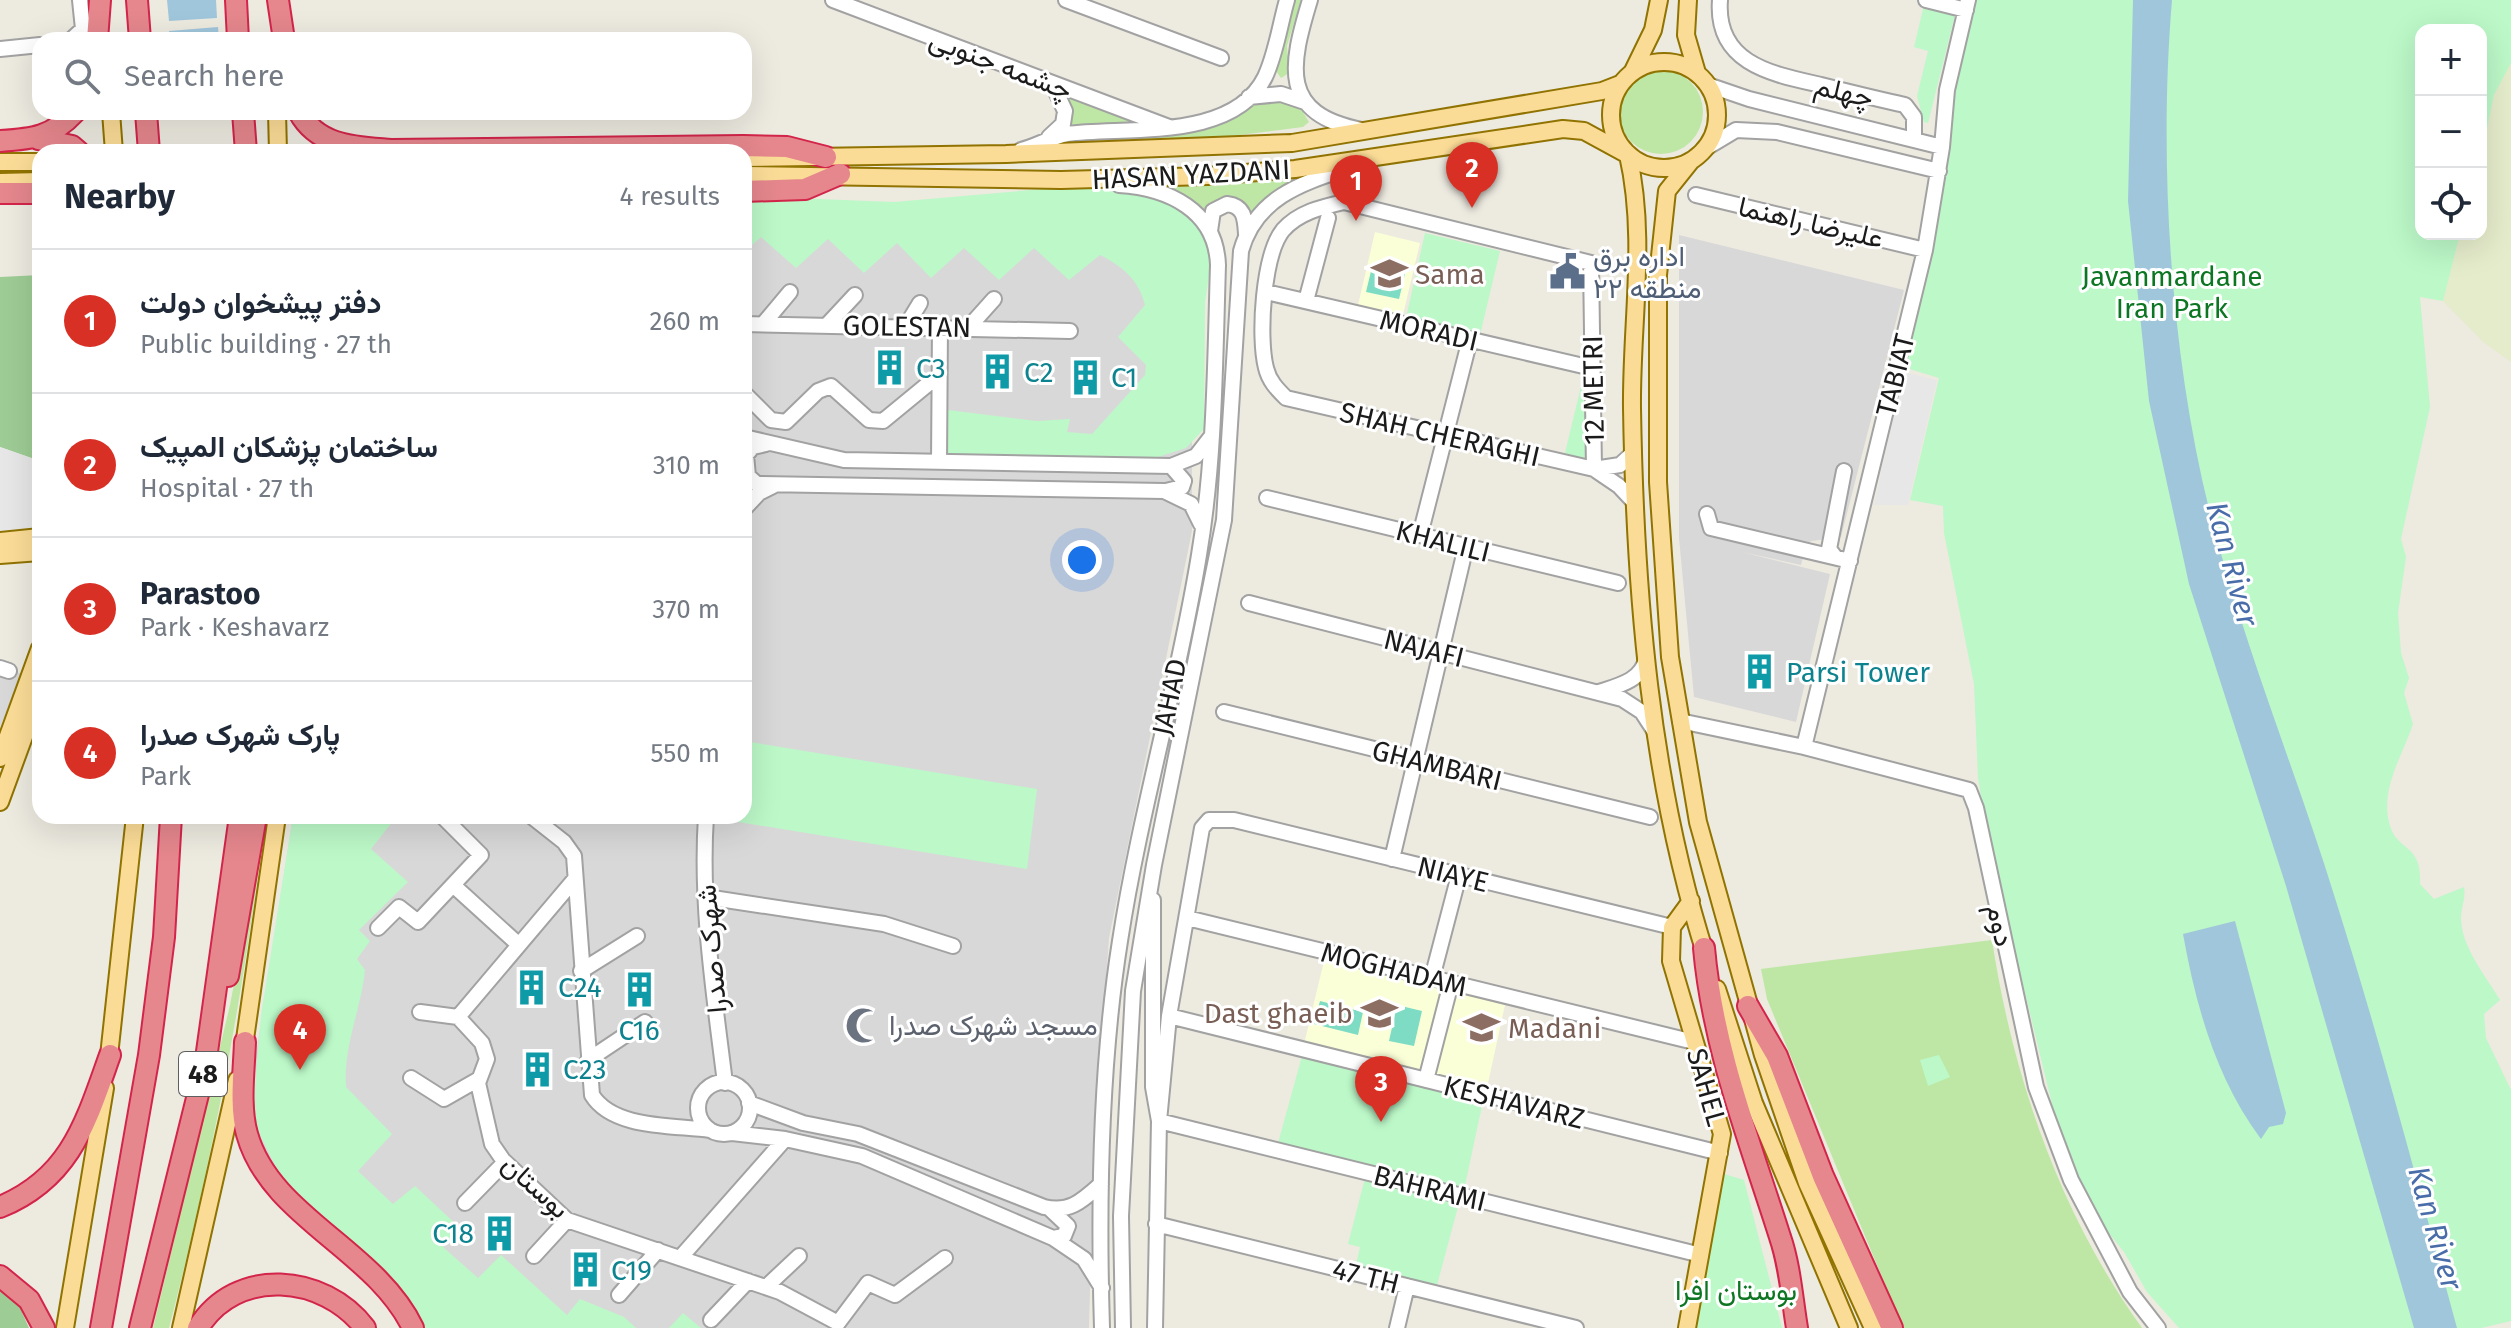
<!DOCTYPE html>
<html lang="en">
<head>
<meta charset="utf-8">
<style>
	:root { --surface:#fff; --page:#f2f2f3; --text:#1f2937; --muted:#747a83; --line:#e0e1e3; --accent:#d93025 }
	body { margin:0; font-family:"Fira Sans",Vazirmatn,sans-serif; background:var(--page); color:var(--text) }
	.controls { position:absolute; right:24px; top:24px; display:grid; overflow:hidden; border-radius:16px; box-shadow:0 8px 32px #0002 }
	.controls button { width:72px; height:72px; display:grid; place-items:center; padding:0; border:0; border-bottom:2px solid var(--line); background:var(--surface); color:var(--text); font:40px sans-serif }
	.you { position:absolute; left:1082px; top:560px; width:28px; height:28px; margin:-20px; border:6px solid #fff; border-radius:50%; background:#1a73e8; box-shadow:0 0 0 12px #1a73e833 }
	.badge { display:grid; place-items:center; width:52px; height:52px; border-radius:50%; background:var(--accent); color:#fff; font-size:26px; font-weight:700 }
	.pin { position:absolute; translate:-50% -66px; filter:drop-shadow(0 2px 4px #0008) }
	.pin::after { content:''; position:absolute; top:42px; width:28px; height:24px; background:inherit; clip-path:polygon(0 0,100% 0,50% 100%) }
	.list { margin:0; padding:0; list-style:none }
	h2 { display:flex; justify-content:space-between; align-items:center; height:104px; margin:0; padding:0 32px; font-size:34px }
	h2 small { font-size:26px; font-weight:400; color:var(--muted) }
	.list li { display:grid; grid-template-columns:52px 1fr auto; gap:24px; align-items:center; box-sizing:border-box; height:144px; padding:0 32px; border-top:2px solid var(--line) }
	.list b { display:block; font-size:30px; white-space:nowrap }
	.list p { margin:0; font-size:26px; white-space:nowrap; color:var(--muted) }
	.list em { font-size:26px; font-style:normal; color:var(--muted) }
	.icon { flex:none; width:44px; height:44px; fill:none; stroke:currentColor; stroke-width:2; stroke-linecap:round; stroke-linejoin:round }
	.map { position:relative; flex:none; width:2511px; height:1328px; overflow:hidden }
	.search { position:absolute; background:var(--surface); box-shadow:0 8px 32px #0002; left:32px; top:32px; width:720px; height:88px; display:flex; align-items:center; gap:20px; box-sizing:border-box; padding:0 28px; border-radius:24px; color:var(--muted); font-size:30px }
	.panel { position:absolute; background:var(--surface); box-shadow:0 8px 32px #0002; left:32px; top:144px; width:720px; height:680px; border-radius:24px }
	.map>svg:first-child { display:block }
	.residential { fill:#d9d8d8 }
	.education { fill:#faffd7 }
	.farmland { fill:#e5eccb }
	.grass { fill:#bee7a5 }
	.forest { fill:#9ecc95 }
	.park { fill:#bcf8c8 }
	.pitch { fill:#7edcc4 }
	.parking { fill:#e7e7e7 }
	.water { fill:#a0c6db }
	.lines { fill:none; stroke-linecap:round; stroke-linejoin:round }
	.minor-casing { stroke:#a2a2a2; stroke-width:18 }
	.major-casing { stroke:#907301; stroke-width:20 }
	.highway-casing { stroke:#d3254a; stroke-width:24 }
	.minor { stroke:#fff; stroke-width:14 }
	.major { stroke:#fbdc97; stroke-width:16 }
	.highway { stroke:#e5878d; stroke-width:20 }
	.labels { text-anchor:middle; stroke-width:6; stroke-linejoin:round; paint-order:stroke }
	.shield { fill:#fff; stroke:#5f5f5f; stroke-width:2 }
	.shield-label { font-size:26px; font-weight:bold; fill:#1b1b1b }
	.street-label { font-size:28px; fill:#1b1b1b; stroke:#fff }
	.service-label { font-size:28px; fill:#4e5e75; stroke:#fff; text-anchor:start }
	.education-label { font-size:28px; fill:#785e54; stroke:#fff; text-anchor:start }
	.park-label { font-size:28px; fill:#0c7622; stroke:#fff }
	.culture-label { font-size:28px; fill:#0d838f; stroke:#fff; text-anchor:start }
	.worship-label { font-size:28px; fill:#5b616d; stroke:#fff; text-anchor:start }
	.water-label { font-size:30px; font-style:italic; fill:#496da9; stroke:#fff }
</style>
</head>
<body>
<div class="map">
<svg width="2511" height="1328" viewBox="0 0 2511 1328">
	<rect width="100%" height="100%" fill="#edeae0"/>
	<!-- residential -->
	<path class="residential" d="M744 196 795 233 1124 211 1192 399V531L1109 938 1094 1148 1089 1328H422L408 1302 377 1263 335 1231 271 1163 259 1136 255 1061 293 816H744Z
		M1679 235 1904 290 1841 537 1811 541 1806 545 1801 565 1742 552 1830 574 1796 722 1694 697 1679 538Z
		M0 665 22 674 0 727Z"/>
	<!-- education -->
	<path class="education" d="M1375 232 1420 243 1403 315 1358 305Z
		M1324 961 1439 988 1442 993 1424 1073 1304 1044Z
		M1454 992 1505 1005 1487 1088 1434 1075Z"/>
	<!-- farmland -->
	<path class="farmland" d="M2511 63V362L2482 341 2443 301 2460 234H2481V157L2494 95Z"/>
	<!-- grass -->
	<path class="grass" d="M1295 0H1301L1287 46 1289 73 1281 78 1276 71Z
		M1619 112a42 42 0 1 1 84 0a42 42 0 1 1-84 0Z
		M1065 93 1158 126 1066 130 1070 109Z
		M1258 102 1298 104 1309 122 1303 127 1215 138 1066 141 1068 137 1189 132 1227 122Z
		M1311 176 1271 194 1249 221 1242 204 1207 221 1155 185Z
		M266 816C244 989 213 1159 169 1328H153L230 1005Z
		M1992 940C2013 1078 2060 1214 2142 1328H1903L1767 999 1761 969Z"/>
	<!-- forest -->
	<path class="forest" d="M40 275V461L0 447V277Z
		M0 1291 18 1303 29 1328H0Z"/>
	<!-- park -->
	<path class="park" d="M1977 0H2511V63L2494 95 2481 157V30H2421V234H2460L2443 301 2420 297 2430 407 2401 539 2406 557 2398 613 2401 653 2409 678 2404 693 2413 724C2402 757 2379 790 2390 826 2398 852 2422 843 2420 884L2434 899 2464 887C2466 899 2461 907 2461 918 2461 947 2486 976 2500 1000L2484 1014 2486 1038 2511 1090V1321L2481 1328H2179L2147 1292 2124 1252 2092 1212 2073 1173 2055 1116 1989 845 1978 778 1974 684 1944 533 1943 506 1910 500 1939 378 1903 367 1948 119Z
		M1924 5 1955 15 1928 123 1924 122 1917 96 1928 51 1914 47Z
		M1066 187 1158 194 1194 218 1208 242 1211 263 1205 302 1204 429 1186 448 1158 457 948 454 945 442 948 410 1037 421 1070 419 1067 432 1092 434 1145 375 1146 365 1118 337 1145 305C1139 280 1122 266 1100 255L1069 280 1034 248 999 280 964 248 931 278 897 243 864 273 828 239 796 268 761 237 744 252V196L894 202Z
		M1425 233 1500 251 1480 335 1406 318Z
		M1584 374 1589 377V462L1565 453Z
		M744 741 1037 789 1027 869 726 820V816H744Z
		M293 816H397L371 849 408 882 359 930 370 941 357 959 365 970C361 1010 343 1046 346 1087L392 1134 358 1171 393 1204 415 1186 460 1228 443 1247 478 1278 501 1255 567 1315 580 1299 624 1317 636 1328H422L408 1302 377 1263 285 1186 252 1119 261 1015Z
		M1939 1055 1950 1077 1928 1086 1920 1060Z
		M1302 1056 1483 1101 1464 1190 1278 1143Z
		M1721 1173 1744 1180 1782 1328H1692Z
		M1365 1178 1459 1203 1437 1285 1356 1265 1360 1247 1348 1244Z
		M683 1313 701 1328H669Z"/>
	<!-- pitch -->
	<path class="pitch" d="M1372 267 1405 274 1399 299 1366 292Z
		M1320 1001 1363 1012 1358 1035 1314 1024Z
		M1397 1005 1422 1011 1414 1046 1389 1041Z"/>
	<!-- parking -->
	<path class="parking" d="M1903 372 1937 380 1908 505H1874Z
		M0 447 40 461V529L0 533Z"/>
	<!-- water -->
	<path class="water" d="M167 0H216L217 18 169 21Z
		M2133 0H2172C2158 167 2171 370 2215 532 2248 656 2297 775 2335 898 2380 1040 2418 1185 2457 1328H2414L2286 886 2189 584 2149 401 2128 201Z
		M218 27 219 40H170L169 31Z
		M2235 921 2286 1113 2283 1124 2269 1127 2261 1139C2216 1079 2196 1006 2183 934Z"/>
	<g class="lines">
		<defs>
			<path id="minor" d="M833 0 1169 127
				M1066 0 1221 58
				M1310 0C1290 66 1279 114 1362 130
				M1720 0C1715 64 1772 74 1821 85 1849 92 1877 99 1905 105L1914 117V138
				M1926 0 1966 10
				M71 40 83 29 80 0
				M0 49 40 45
				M1708 85 1749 99 1942 147
				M1249 97 1281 94 1305 102
				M1049 137 1063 124 1065 111 1052 83
				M1706 148 1736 130 1777 132 1939 171
				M1021 150C1037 146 1051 137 1067 134 1125 126 1233 142 1265 77 1276 54 1280 24 1287 0
				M1696 195 1925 250
				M1344 202 1591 263 1594 469 1286 398C1277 389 1269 381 1266 368 1258 337 1263 255 1283 230 1299 212 1322 207 1344 202Z
				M1210 231 1213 211 1227 204C1245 206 1245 220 1246 234
				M1266 292 1592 368
				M1306 301 1328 218
				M764 323 790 292
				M744 324 1070 331
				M828 324 855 295
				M906 326 920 303
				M968 328 994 299
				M744 393 771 420 786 422 818 391 831 386 869 420 883 421 939 375
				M744 437 844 460 1171 466 1196 456 1210 438
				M766 444 753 447 746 455 748 476 757 484 1164 491 1191 504 1201 524
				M1633 453 1620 465 1594 469 1619 486 1634 502
				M939 462 940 327
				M1166 491 1182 487 1184 481 1171 466
				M1267 498 1618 583
				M744 509 759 493 773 486
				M1707 514 1711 528 1850 561
				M1420 535 1470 339
				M1835 557 1829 549 1844 471
				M1249 603 1622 699 1642 712 1655 732
				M0 668 9 671
				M1599 692C1618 686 1643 680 1646 658
				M1224 712 1650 817
				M1680 721 1804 747 1969 790 1976 808 2036 1087 2071 1180 2130 1292 2158 1328
				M1804 747 1925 250 1942 147 1947 90 1968 0
				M531 816 564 842 574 856 592 1095C613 1129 673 1125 710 1130
				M706 816C700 905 714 994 725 1083
				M1392 859 1466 546
				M574 880 458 1017 482 1043 487 1059 478 1083 492 1144 503 1160 567 1220 780 1292 838 1323 868 1283 895 1295 945 1258
				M453 885 519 945
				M706 897 884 924 953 946
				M1153 900V1087L1159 1121 1701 1255
				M1187 918 1694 1042
				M378 928 399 907 418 922 481 855 442 816
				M581 971 637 936
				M1432 978 1459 875
				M420 1012 458 1017
				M1169 1016 1720 1153
				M588 1060 645 1022
				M411 1078 444 1099 479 1079
				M1426 1080 1451 983
				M698 1108a26 26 0 1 1 52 0a26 26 0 1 1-52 0Z
				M749 1103 803 1123 858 1134 1044 1207C1070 1213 1082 1201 1101 1184
				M732 1133 785 1139 862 1156 1053 1238 1084 1259 1102 1288
				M465 1203 505 1162
				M1050 1209 1068 1226 1064 1236 1053 1238
				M1156 1224 1576 1328
				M534 1256 567 1220
				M680 1258 785 1139
				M766 1287 799 1256
				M619 1295 658 1250
				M711 1320 748 1281
				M1102 1328C1098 1200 1100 1067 1120 941 1140 811 1178 685 1199 555 1215 460 1215 361 1218 265 1216 210 1168 188 1119 185
				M1123 1328 1121 1216 1133 991 1154 865 1224 520 1241 251C1257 193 1310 181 1360 164
				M1155 1328 1159 1121 1169 1016 1202 828 1209 820H1234L1672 927
				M1397 1328 1407 1286"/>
			<path id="major" d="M1688 0 1686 35 1697 73
				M1611 115a53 53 0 1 1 106 0a53 53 0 1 1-106 0Z
				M1633 71 1653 30 1659 0
				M111 112 114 152
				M277 112 278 152
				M744 158 1006 154 1292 143 1602 91 1620 84
				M1691 161 1667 191 1658 275V482L1670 657 1698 822 1763 1055 1807 1183 1873 1328
				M0 162H40
				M744 175 1061 180 1208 176 1295 169 1563 129 1584 131 1628 155C1647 237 1631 324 1632 408 1635 593 1650 782 1707 959
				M0 182 40 181
				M0 541 40 537
				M0 555 40 552
				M0 758 40 648
				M0 802 40 693
				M1717 989 1754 1103 1849 1328
				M243 1053 277 816
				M108 1065 135 816
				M65 1328 105 1088
				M181 1328 237 1080
				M1687 1328 1722 1134 1671 961 1672 927 1691 901"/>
			<path id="highway" d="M137 0 140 40
				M236 0 238 40
				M278 0 284 40
				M97 40 100 0
				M146 112 149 152
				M243 112 246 152
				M299 112C318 147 356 147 391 150L743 146 787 147 826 157
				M38 139 72 146 79 152
				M0 141C33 139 52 137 75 112
				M744 191 805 189 840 174
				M0 193H40
				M1704 948C1713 1049 1750 1142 1780 1237 1790 1266 1792 1298 1797 1328
				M228 976 256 816
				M1748 1006 1777 1056 1823 1176 1892 1328
				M245 1042C244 1071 239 1106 247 1134 270 1217 375 1249 413 1328
				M0 1207C71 1178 86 1122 110 1055
				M0 1276 29 1300 44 1328
				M101 1328 149 1055 164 937 171 816
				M140 1328 205 1066 240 816
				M198 1328C236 1266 324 1274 365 1328"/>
		</defs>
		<!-- minor casing -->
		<use href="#minor" class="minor-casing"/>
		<!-- major casing -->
		<use href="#major" class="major-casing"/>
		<!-- highway casing -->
		<use href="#highway" class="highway-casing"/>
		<!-- minor -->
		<use href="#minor" class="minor"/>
		<!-- major -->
		<use href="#major" class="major"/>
		<!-- highway -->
		<use href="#highway" class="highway"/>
	</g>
	<!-- icons -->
	<defs>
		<symbol id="civic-bare" viewBox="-9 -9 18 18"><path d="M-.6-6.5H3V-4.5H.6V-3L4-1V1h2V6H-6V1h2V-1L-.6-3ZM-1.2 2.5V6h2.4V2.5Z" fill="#5c6f8a" stroke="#fff" stroke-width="2.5" paint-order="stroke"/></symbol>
		<symbol id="school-bare" viewBox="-9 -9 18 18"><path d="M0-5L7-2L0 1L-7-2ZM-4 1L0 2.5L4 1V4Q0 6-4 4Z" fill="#8d6e63" stroke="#fff" stroke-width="2.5" paint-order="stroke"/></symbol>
		<symbol id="building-bare" viewBox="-9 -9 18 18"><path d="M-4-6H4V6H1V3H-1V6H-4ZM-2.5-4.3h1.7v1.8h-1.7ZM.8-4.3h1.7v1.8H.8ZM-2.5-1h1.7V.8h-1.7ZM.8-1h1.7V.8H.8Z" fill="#0f9aa8" stroke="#fff" stroke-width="2.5" paint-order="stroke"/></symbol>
		<symbol id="mosque-bare" viewBox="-9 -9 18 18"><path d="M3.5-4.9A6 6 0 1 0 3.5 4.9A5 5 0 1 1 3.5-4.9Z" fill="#6b7280" stroke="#fff" stroke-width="2.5" paint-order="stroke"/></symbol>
	</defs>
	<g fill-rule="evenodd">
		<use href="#civic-bare" x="1542" y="246" width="51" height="51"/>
		<use href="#school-bare" x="1364" y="248" width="51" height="51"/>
		<use href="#building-bare" x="864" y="342" width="51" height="51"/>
		<use href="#building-bare" x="972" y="346" width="51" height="51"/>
		<use href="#building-bare" x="1060" y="352" width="51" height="51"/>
		<use href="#building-bare" x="1734" y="646" width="51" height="51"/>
		<use href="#building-bare" x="506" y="962" width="51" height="51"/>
		<use href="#building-bare" x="614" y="964" width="51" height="51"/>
		<use href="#school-bare" x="1354" y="988" width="51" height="51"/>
		<use href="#mosque-bare" x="838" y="1000" width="51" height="51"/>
		<use href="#school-bare" x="1456" y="1002" width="51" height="51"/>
		<use href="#building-bare" x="512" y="1044" width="51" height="51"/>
		<use href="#building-bare" x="474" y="1208" width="51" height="51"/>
		<use href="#building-bare" x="560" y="1244" width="51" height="51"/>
	</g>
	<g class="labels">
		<!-- shield labels -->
		<rect class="shield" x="179" y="1052" width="48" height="44" rx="6"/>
		<g class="shield-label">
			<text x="203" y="1083">48</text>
		</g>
		<!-- street labels -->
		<g class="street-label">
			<text transform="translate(1001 64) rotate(21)" y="10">چشمه جنوبی</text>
			<text transform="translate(1844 91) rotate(13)" y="10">چهلم</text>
			<text transform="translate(1191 174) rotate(-3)" y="10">HASAN YAZDANI</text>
			<text transform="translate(1811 222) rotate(13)" y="10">علیرضا راهنما</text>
			<text transform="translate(907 326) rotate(1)" y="10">GOLESTAN</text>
			<text transform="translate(1429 330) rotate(13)" y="10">MORADI</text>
			<text transform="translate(1895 375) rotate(-76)" y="10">TABIAT</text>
			<text transform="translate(1593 390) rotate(-91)" y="10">12 METRI</text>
			<text transform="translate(1440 434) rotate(13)" y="10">SHAH CHERAGHI</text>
			<text transform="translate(1443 541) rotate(14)" y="10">KHALILI</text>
			<text transform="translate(1424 648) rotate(14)" y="10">NAJAFI</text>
			<text transform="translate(1169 697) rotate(-78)" y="10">JAHAD</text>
			<text transform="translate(1437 765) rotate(14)" y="10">GHAMBARI</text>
			<text transform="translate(1453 874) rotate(14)" y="10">NIAYE</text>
			<text transform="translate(2001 925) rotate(77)" y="10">دوم</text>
			<text transform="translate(711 949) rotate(-95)" y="10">شهرک صدرا</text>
			<text transform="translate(1394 969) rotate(14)" y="10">MOGHADAM</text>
			<text transform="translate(1707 1087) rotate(74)" y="10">SAHEL</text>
			<text transform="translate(1514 1102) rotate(14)" y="10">KESHAVARZ</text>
			<text transform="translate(536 1186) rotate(42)" y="10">بوستان</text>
			<text transform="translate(1430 1188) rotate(14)" y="10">BAHRAMI</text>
			<text transform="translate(1366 1276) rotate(14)" y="10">47 TH</text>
		</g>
		<!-- service labels -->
		<g class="service-label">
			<text x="1593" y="266">اداره برق<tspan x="1593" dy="32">منطقه ۲۲</tspan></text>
		</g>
		<!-- education labels -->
		<g class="education-label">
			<text x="1415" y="284">Sama</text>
			<text x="1353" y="1023" text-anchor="end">Dast ghaeib</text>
			<text x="1508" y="1038">Madani</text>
		</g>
		<!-- park labels -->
		<g class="park-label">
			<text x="2172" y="286">Javanmardane<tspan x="2172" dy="32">Iran Park</tspan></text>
			<text x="1736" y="1300">بوستان افرا</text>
		</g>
		<!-- culture labels -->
		<g class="culture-label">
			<text x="916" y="378">C3</text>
			<text x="1024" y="382">C2</text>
			<text x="1111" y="387">C1</text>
			<text x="1786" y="682">Parsi Tower</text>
			<text x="558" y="997">C24</text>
			<text x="639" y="1040" text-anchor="middle">C16</text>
			<text x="563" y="1079">C23</text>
			<text x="474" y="1243" text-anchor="end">C18</text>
			<text x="611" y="1280">C19</text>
		</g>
		<!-- worship labels -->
		<g class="worship-label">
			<text x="889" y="1035">مسجد شهرک صدرا</text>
		</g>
		<!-- water labels -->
		<g class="water-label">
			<text transform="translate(2232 564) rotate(75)" y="10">Kan River</text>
			<text transform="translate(2435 1228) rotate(74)" y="10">Kan River</text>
		</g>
	</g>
</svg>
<div class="controls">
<button>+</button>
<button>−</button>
<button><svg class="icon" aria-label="locate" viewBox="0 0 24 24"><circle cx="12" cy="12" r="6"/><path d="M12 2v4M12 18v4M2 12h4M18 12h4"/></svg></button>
</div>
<div class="you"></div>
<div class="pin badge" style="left:1356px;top:221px">1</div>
<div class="pin badge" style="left:1472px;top:208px">2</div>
<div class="pin badge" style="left:1381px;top:1122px">3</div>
<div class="pin badge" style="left:300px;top:1070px">4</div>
<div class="search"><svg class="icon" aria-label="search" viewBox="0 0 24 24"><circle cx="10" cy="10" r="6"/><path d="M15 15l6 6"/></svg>Search here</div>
<section class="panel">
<h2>Nearby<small>4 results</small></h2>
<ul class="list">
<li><span class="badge">1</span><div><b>دفتر پیشخوان دولت</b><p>Public building · 27 th</p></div><em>260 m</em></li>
<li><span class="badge">2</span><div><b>ساختمان پزشکان المپیک</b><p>Hospital · 27 th</p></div><em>310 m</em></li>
<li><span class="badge">3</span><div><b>Parastoo</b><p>Park · Keshavarz</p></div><em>370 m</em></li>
<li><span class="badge">4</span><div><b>پارک شهرک صدرا</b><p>Park</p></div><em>550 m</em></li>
</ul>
</section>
</div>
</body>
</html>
